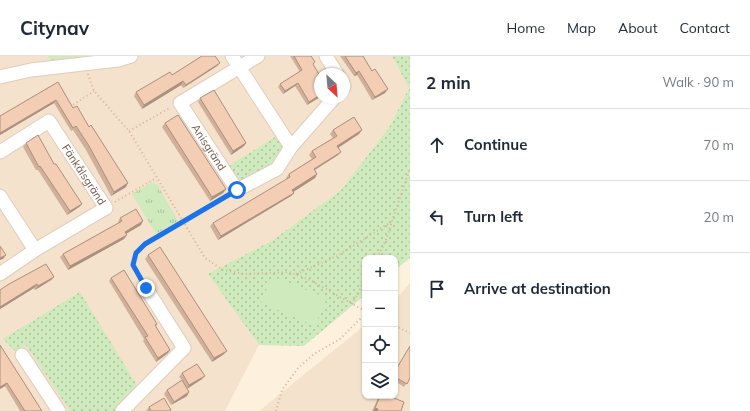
<!DOCTYPE html>
<html lang="en">
<head>
<meta charset="utf-8">
<style>
	:root { --surface:#fff; --page:#f2f2f3; --text:#1f2937; --muted:#747a83; --line:#e0e1e3 }
	body { margin:0; font-family:Mulish,sans-serif; background:var(--page); color:var(--text) }
	.controls { position:absolute; right:12px; bottom:12px; display:grid; overflow:hidden; border-radius:8px; box-shadow:0 1px 3px #0004 }
	.controls button { width:36px; height:36px; display:grid; place-items:center; padding:0; border:0; border-bottom:1px solid var(--line); background:var(--surface); color:var(--text); font:20px sans-serif }
	.compass { position:absolute; left:314px; top:12px; width:36px; height:36px; border-radius:50%; background:var(--surface); box-shadow:0 1px 3px #0004; rotate:154deg }
	.stop { position:absolute; width:12px; height:12px; margin:-9px; border:3px solid #1a73e8; border-radius:50%; background:#fff }
	.stop.end { background:#1a73e8; border-color:#fff; box-shadow:0 1px 4px #0008 }
	.list { margin:0; padding:0; list-style:none }
	h2 { display:flex; justify-content:space-between; align-items:center; height:52px; margin:0; padding:0 16px; font-size:17px }
	h2 small { font-size:13px; font-weight:400; color:var(--muted) }
	.list li { display:grid; grid-template-columns:26px 1fr auto; gap:12px; align-items:center; box-sizing:border-box; height:72px; padding:0 16px; border-top:1px solid var(--line) }
	.list b { display:block; font-size:15px; white-space:nowrap }
	.list em { font-size:13px; font-style:normal; color:var(--muted) }
	.icon { flex:none; width:22px; height:22px; fill:none; stroke:currentColor; stroke-width:2; stroke-linecap:round; stroke-linejoin:round }
	.map { position:relative; flex:none; width:410px; height:355px; overflow:hidden }
	header { display:flex; align-items:center; gap:24px; box-sizing:border-box; height:56px; padding:0 20px; background:var(--surface); border-bottom:1px solid var(--line) }
	header strong { font-size:19px }
	nav { display:flex; gap:22px; margin-inline-start:auto; font-size:14px }
	main { display:flex }
	aside { flex:1; background:var(--surface) }
	.map>svg:first-child { display:block }
	.residential { fill:#f5e2cc; fill-rule:evenodd }
	.grass { fill:url(#grass-tufts) }
	.park { fill:url(#park-dots) }
	.pitch { fill:#cfeabc }
	.lines { fill:none; stroke-linecap:round; stroke-linejoin:round }
	.minor-casing { stroke:#e1ccba; stroke-width:15 }
	.path { stroke:#d8b198; stroke-width:2; stroke-dasharray:1 3; stroke-linecap:butt }
	.minor { stroke:#fff; stroke-width:13 }
	.wall { fill:#d1b09b }
	.shaded-wall { fill:#aa907e }
	.building { fill:#f3cdb4; stroke:#aa907e }
	.route { stroke:#1a73e8; stroke-width:5 }
	.labels { text-anchor:middle; stroke-width:3; stroke-linejoin:round; paint-order:stroke }
	.street-label { font-size:11px; fill:#735645; stroke:#fff5e5 }
</style>
</head>
<body>
<header>
<strong>Citynav</strong>
<nav><a>Home</a><a>Map</a><a>About</a><a>Contact</a></nav>
</header>
<main>
<div class="map">
<svg width="410" height="355" viewBox="0 0 410 355">
	<defs>
		<pattern id="grass-tufts" width="24" height="20" patternUnits="userSpaceOnUse"><rect width="24" height="20" fill="#cfeabc"/><path d="M3 7l-1-3M5 7V3M7 7l1-3M15 17l-1-3M17 17v-4M19 17l1-3" fill="none" stroke="#acc09b"/></pattern>
		<pattern id="park-dots" width="8" height="8" patternUnits="userSpaceOnUse"><rect width="8" height="8" fill="#cfeabc"/><path d="M2 2h.1M6 6h.1" fill="none" stroke="#acc09b" stroke-width="1.8" stroke-linecap="round"/></pattern>
	</defs>
	<rect width="100%" height="100%" fill="#fdf1de"/>
	<!-- residential -->
	<path class="residential" d="M0 0H392L409 32 390 70 341 134 273 184 209 218 259 289 225 355H0ZM320 18H344V42H320Z
		M410 227V355H259L365 269V340H395V244Z"/>
	<!-- grass -->
	<path class="grass" d="M48 0H79L75 3 50 4Z
		M151 127 157 128 178 165 156 178 132 138Z"/>
	<!-- park -->
	<path class="park" d="M392 0H410V202L395 214V202H365V239L304 290 259 289 208 218 273 184 341 134 390 70 409 32Z
		M280 78 286 88 277 105 263 115 241 125 236 123 227 111Z
		M80 236 138 331 118 355H70L26 289 15 295 3 283Z"/>
	<!-- pitch -->
	<path class="pitch" d="M272 220 327 242 315 270 261 247Z"/>
	<g class="lines">
		<defs>
			<g id="minor">
				<path d="M232 0 291 91"/>
				<path id="s1" d="M258 0 180 47 237 134 277 113 291 91 334 42"/>
				<path d="M326 0 337 18"/>
				<path d="M0 21 31 14 118 4 131 0"/>
				<path d="M344 29V31"/>
				<path id="s2" d="M0 96 49 65 106 152 35 194 0 140"/>
				<path d="M0 218 35 194"/>
				<path d="M22 299 59 355"/>
				<path d="M122 355 184 292 146 232"/>
			</g>
		</defs>
		<!-- minor casing -->
		<use href="#minor" class="minor-casing"/>
		<!-- path -->
		<path class="path" d="M88 18 94 35 129 75 205 202 223 214 245 218 289 216 310 224 365 255
			M70 51 94 35
			M129 75 170 52
			M115 146 156 122
			M377 202 385 186 410 112
			M296 218 337 200 391 166
			M140 222 133 209 136 197 145 188 227 140
			M352 248 365 223
			M395 270 410 277
			M276 355 282 334 298 312 314 298 340 283 365 258"/>
		<!-- minor -->
		<use href="#minor" class="minor"/>
	</g>
	<!-- wall -->
	<path class="wall" d="M290 0H311L315 6 313 9 320 20V41L307 49 295 30 283 38 278 31 280 28 300 16Z
		M340 0H363L385 37 372 44 357 19 354 20Z
		M217 10 183 32 181 29 142 53 134 40 136 36 172 19Z
		M58 26 73 52 126 131 111 140 86 94 73 74 71 75 54 47 0 79V81V60Z
		M200 42 246 87 244 90 231 99 198 46Z
		M165 67 226 133 223 137 210 145 162 71Z
		M333 74 359 78 338 91V99L315 114 317 118 315 122 293 136 294 137 291 140 218 184 210 170 213 167 287 123 286 122 289 118 312 103 309 99 312 95 333 82 330 78Z
		M26 87 54 108 82 148 79 151 67 159 38 114H36L23 91Z
		M120 162 141 169 126 178 124 183 68 214 60 201 63 198 118 167V166Z
		M148 199 224 298 212 306 145 203Z
		M54 221 51 224 35 234 34 232 0 253V234Z
		M111 222 157 268 156 270 168 297 156 306 143 285 144 283 109 225Z
		M0 289 42 355H20L5 330 0 333Z
		M395 314 410 322 404 331 395 325Z
		M182 317 202 323 187 332V340L171 349 164 338 167 334 182 324 179 321Z
		M379 340H389L401 355H372Z
		M149 351 171 354 170 355H146Z"/>
	<!-- shaded-wall -->
	<path class="shaded-wall" d="M220 7 217 10 183 32 186 29Z
		M359 15 357 19 354 20 356 17Z
		M183 25 181 29 142 53 144 49Z
		M298 27 295 30 283 38 285 35Z
		M388 33 385 37 372 44 375 41Z
		M320 39V41L307 49 309 46Z
		M56 44 54 47 0 79V77Z
		M362 74 359 78 335 94 337 90Z
		M246 87 244 90 231 99 233 95Z
		M341 96 338 99 311 116 314 113Z
		M317 118 315 122 290 138 292 134Z
		M128 127 126 131 111 140 114 136Z
		M226 133 223 137 210 145 212 141Z
		M294 137 291 140 218 184 221 180Z
		M82 148 79 151 67 159 70 155Z
		M143 165 141 169 122 180 125 176Z
		M127 179 124 183 68 214 70 210Z
		M6 199 3 203 0 204V202Z
		M54 221 51 224 35 234 38 230Z
		M37 228 34 232 0 253V251Z
		M170 294 168 297 156 306 158 302Z
		M227 295 224 298 212 306 214 302Z
		M205 320 202 323 187 333 189 329Z
		M7 327 5 330 0 333V331Z
		M189 336 187 340 171 349 174 346Z
		M375 352 378 353 377 355H373Z"/>
	<!-- building -->
	<path class="building" d="M202 0H215L220 7 186 29 183 25 144 49 136 36 170 16 172 19Z
		M294 0H311L315 6 313 8 320 20V39L309 46 298 27 285 35 280 28 302 14Z
		M345 0H363L372 15 375 13 388 33 375 41 359 15 356 17Z
		M58 26 73 52 77 50 89 71 91 69 128 127 114 136 89 90 76 70 73 72 56 44 0 77V60Z
		M214 34 246 87 233 95 200 42Z
		M178 59 226 133 212 141 165 67Z
		M354 61 362 74 337 90 341 96 314 113 317 118 292 134 294 137 221 180 213 167 290 121 289 118 316 101 312 95 337 80 333 74Z
		M38 79 54 108H56L82 148 70 155 40 110 39 111 26 87Z
		M136 153 143 165 125 176 127 179 70 210 63 198 122 165 120 162Z
		M0 190 6 199 0 202Z
		M160 191 227 295 214 302 148 199Z
		M46 208 54 221 38 230 37 228 0 251V234L9 228Z
		M124 214 157 268 155 269 170 294 158 302 145 281 148 280 111 222Z
		M0 289 42 355H25L7 327 0 331Z
		M410 290V322L407 328 395 321V315Z
		M197 308 205 320 189 329 182 317Z
		M182 324 189 336 174 346 167 334Z
		M380 340H389L404 346 401 355H377L378 353 375 352Z
		M164 342 171 354 169 355H151L149 351Z"/>
	<g class="lines">
		<!-- route -->
		<path class="route" d="M146 232 133 209 136 197 145 188 237 134"/>
	</g>
	<g class="labels">
		<!-- street labels -->
		<g class="street-label">
			<text dy="4" stroke="none"><textPath href="#s1" startOffset="144">Anisgränd</textPath></text>
			<text dy="4" stroke="none"><textPath href="#s2" startOffset="122">Fänkålsgränd</textPath></text>
		</g>
	</g>
</svg>
<div class="controls">
<button>+</button>
<button>−</button>
<button><svg class="icon" aria-label="locate" viewBox="0 0 24 24"><circle cx="12" cy="12" r="6"/><path d="M12 2v4M12 18v4M2 12h4M18 12h4"/></svg></button>
<button><svg class="icon" aria-label="layers" viewBox="0 0 24 24"><path d="M12 4l9 5-9 5-9-5zM3 14l9 5 9-5"/></svg></button>
</div>
<svg class="compass" viewBox="-18 -18 36 36"><path d="M0-13l5 13h-10z" fill="#e53935"/><path d="M0 13l5-13h-10z" fill="#747a83"/></svg>
<div class="stop" style="left:237px;top:134px"></div>
<div class="stop end" style="left:146px;top:232px"></div>
</div>
<aside>
<h2>2 min<small>Walk · 90 m</small></h2>
<ul class="list">
<li><svg class="icon" aria-label="ahead" viewBox="0 0 24 24"><path d="M12 20V5M6 11l6-6 6 6"/></svg><div><b>Continue</b></div><em>70 m</em></li>
<li><svg class="icon" aria-label="left" viewBox="0 0 24 24"><path d="M17 20v-9H6M10 6l-5 5 5 5"/></svg><div><b>Turn left</b></div><em>20 m</em></li>
<li><svg class="icon" aria-label="arrive" viewBox="0 0 24 24"><path d="M6 21V4h12l-3 4 3 4H6"/></svg><div><b>Arrive at destination</b></div></li>
</ul>
</aside>
</main>
</body>
</html>
